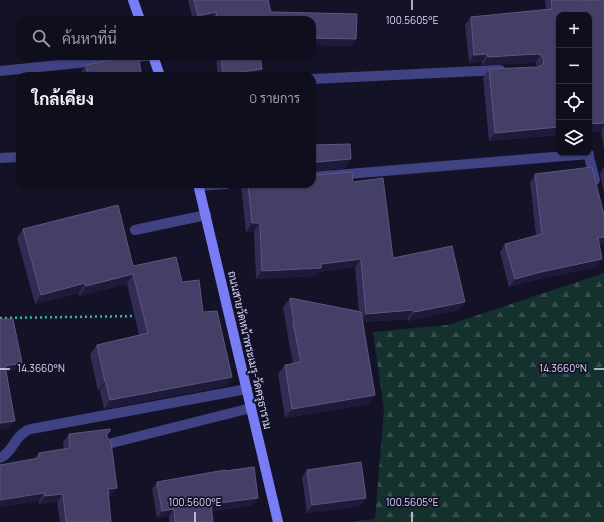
<!DOCTYPE html>
<html lang="th">
<head>
<meta charset="utf-8">
<style>
	:root { --surface:#0f0e1d; --page:#181726; --text:#f1f3f6; --muted:#9b9ca4; --line:#2f2e3b }
	body { margin:0; font-family:Manrope,Sarabun,sans-serif; background:var(--page); color:var(--text) }
	.controls { position:absolute; right:12px; top:12px; display:grid; overflow:hidden; border-radius:8px; box-shadow:0 1px 3px #0004 }
	.controls button { width:36px; height:36px; display:grid; place-items:center; padding:0; border:0; border-bottom:1px solid var(--line); background:var(--surface); color:var(--text); font:20px sans-serif }
	.list { margin:0; padding:0; list-style:none }
	h2 { display:flex; justify-content:space-between; align-items:center; height:52px; margin:0; padding:0 16px; font-size:17px }
	h2 small { font-size:13px; font-weight:400; color:var(--muted) }
	.icon { flex:none; width:22px; height:22px; fill:none; stroke:currentColor; stroke-width:2; stroke-linecap:round; stroke-linejoin:round }
	.map { position:relative; flex:none; width:604px; height:522px; overflow:hidden }
	.search { position:absolute; background:var(--surface); box-shadow:0 1px 3px #0004; left:16px; top:16px; width:300px; height:44px; display:flex; align-items:center; gap:10px; box-sizing:border-box; padding:0 14px; border-radius:12px; color:var(--muted); font-size:15px }
	.panel { position:absolute; background:var(--surface); box-shadow:0 1px 3px #0004; left:16px; top:72px; width:300px; height:116px; border-radius:12px }
	.map>svg:first-child { display:block }
	.forest { fill:url(#forest-firs) }
	.lines { fill:none; stroke-linecap:round; stroke-linejoin:round }
	.path { stroke:#38b3a3; stroke-width:2.5; stroke-dasharray:2 3; stroke-linecap:butt }
	.lane { stroke:#404283; stroke-width:10 }
	.street { stroke:#404283; stroke-width:10 }
	.secondary { stroke:#787df6; stroke-width:10 }
	.wall { fill:#312c54 }
	.shaded-wall { fill:#1e1a3a }
	.building { fill:#433f66; stroke:#5b577e }
	.ticks { fill:none; stroke:#dcdafd; stroke-width:1.5 }
	.labels { text-anchor:middle; stroke-width:3.5; stroke-linejoin:round; paint-order:stroke }
	.street-label { font-size:11px; fill:#dcdafd; stroke:#141227 }
	.ticks-label { font-size:10px; text-anchor:middle; fill:#dcdafd; stroke:#141227; stroke-width:3.5; stroke-linejoin:round; paint-order:stroke }
</style>
</head>
<body>
<div class="map">
<svg width="604" height="522" viewBox="0 0 604 522">
	<defs>
		<pattern id="forest-firs" width="22" height="20" patternUnits="userSpaceOnUse"><rect width="22" height="20" fill="#15312e"/><path d="M5 1l3.5 6h-7zM16 11l3.5 6h-7z" fill="#364e4d"/></pattern>
	</defs>
	<rect width="100%" height="100%" fill="#141227"/>
	<!-- forest -->
	<path class="forest" d="M604 273V522H350L375 519 384 409 373 332 448 325Z"/>
	<g class="lines">
		<!-- path -->
		<path class="path" d="M0 318 138 316"/>
		<!-- lane -->
		<path class="lane" d="M0 71 146 56
			M312 79 500 70
			M0 158 20 157
			M135 230 206 215
			M108 444 251 408
			M0 458C13 452 14 438 25 432 26 430 29 430 31 429L247 389"/>
		<!-- street -->
		<path class="street" d="M588 153 595 180
			M312 177 589 154
			M199 186 227 184"/>
		<!-- secondary -->
		<path class="secondary" d="M133 0 140 20
			M153 56 160 76
			M198 184 278 522"/>
	</g>
	<!-- wall -->
	<path class="wall" d="M188 0H268L271 12 357 14 356 39 352 46 312 45V20H212L211 18 205 20H193Z
		M545 0H582V1L604 0V149L601 131 589 132V15L559 135 489 141 483 78 489 69 538 67 535 63H532L482 65V62L469 63 465 25 471 17 546 9Z
		M216 56H260L258 76H218Z
		M86 65 142 76H78Z
		M312 123 313 145 345 168 312 171 313 172 316 174 353 182 393 258 459 310 408 321 407 319 363 322 368 404 285 418 278 374 285 365 293 364 287 331V330L283 307 290 298 359 311 355 267 318 272 315 276 256 279 254 231 246 232 241 184H312Z
		M604 167V193L600 174Z
		M535 174 603 214 604 215V244L599 245 596 267 535 280 509 287 500 252 505 244 536 235 530 182Z
		M23 229 182 282 203 312 232 377 225 386 104 409 100 391H98L90 354 97 345 139 335 127 284 79 296V293L35 304 17 238Z
		M69 434H107L111 496H108L111 522H60L57 502 39 504 34 459 39 453 64 449 63 442Z
		M307 470 360 506 307 513 302 477Z
		M225 471 253 505 211 511 213 522H169V516L157 518 152 489 157 482Z"/>
	<!-- shaded-wall -->
	<path class="shaded-wall" d="M216 12 211 18 205 20H196L198 16Z
		M312 38 356 39 352 46 312 45Z
		M487 54 482 62 469 63 474 55Z
		M537 54 541 55 535 63H532L482 65 488 57Z
		M262 69 258 76H223V75Z
		M604 123V126L601 131 589 132V124Z
		M559 127V135L489 141 495 133Z
		M351 159 345 168 312 171V166L314 163 317 162Z
		M252 223H260L254 231 246 232Z
		M604 237V244L592 246 598 238Z
		M361 259 355 267 318 272 315 276 256 279 262 271Z
		M602 259 596 267 535 280 509 287 515 279 541 272Z
		M133 274 127 284 79 296 86 286Z
		M85 283 79 293 35 304 41 295Z
		M465 302 459 310 408 321 414 312Z
		M413 310 407 319 360 322 366 314Z
		M22 363 16 370 0 374 5 366Z
		M232 377 225 386 104 409 110 400Z
		M105 382H106L100 391H98Z
		M375 395 368 404 285 418 292 409Z
		M15 421 9 428 0 430V423Z
		M117 488 111 496 102 497 108 489Z
		M44 493 39 501 0 507V500Z
		M63 494 57 502 39 504 45 496Z
		M258 498 253 505 206 511 211 504Z
		M366 498 360 506 307 513 312 505Z
		M174 509 169 516 157 518 162 511Z"/>
	<!-- building -->
	<path class="building" d="M194 0H268L271 12 357 14 356 39 312 38V20H217L216 12 198 16Z
		M551 0H582V1L590 0H604V123L589 124V15H559V127L495 133 489 69 538 67 541 66 543 64 544 60 541 55 537 54 488 57 487 54 474 55 471 17 552 9Z
		M132 56H138L142 76H88L86 65Z
		M221 56H260L262 69 223 75Z
		M312 123 313 145 350 144 351 159 317 162 314 163 312 166Z
		M592 167 604 215V237L598 238 602 259 541 272 515 279 505 244 542 234 535 174Z
		M312 170 313 172 316 174 318 175 352 172 353 182 383 178 393 258 452 246 465 302 414 312 413 310 366 314 361 259 321 264V268L262 271 260 223H252L248 184H312Z
		M118 205 133 266 176 257 182 282 199 280 203 312 217 311 232 377 110 400 106 382H105L97 345 148 333 133 274 86 286 85 283 41 295 23 229Z
		M290 298 361 312 375 395 292 409 285 365 301 362 293 322H294Z
		M0 319H13L22 363 5 366 15 421 0 423Z
		M110 429V431L107 434V437L109 440 111 442 117 488 108 489 111 522H66L63 494 45 496 44 493 0 500V465L39 458V453L70 448 69 434Z
		M361 462 366 498 312 505 307 470Z
		M254 467 258 498 211 504 213 522H175L174 509 162 511 157 482 225 470V471Z"/>
	<!-- ticks -->
	<path class="ticks" d="M412 0V10M0 369H10M594 369H604M195 512V522M412 512V522"/>
	<g class="labels">
		<!-- street labels -->
		<g class="street-label">
			<text transform="translate(250 350) rotate(77)" y="4">ถนนสายวัดหน้าพระเมรุ-วัดครุธาราม</text>
		</g>
	</g>
	<g class="ticks-label">
		<text x="412" y="24">100.5605°E</text>
		<text x="41" y="372">14.3660°N</text>
		<text x="563" y="372">14.3660°N</text>
		<text x="195" y="506">100.5600°E</text>
		<text x="412" y="506">100.5605°E</text>
	</g>
</svg>
<div class="controls">
<button>+</button>
<button>−</button>
<button><svg class="icon" aria-label="locate" viewBox="0 0 24 24"><circle cx="12" cy="12" r="6"/><path d="M12 2v4M12 18v4M2 12h4M18 12h4"/></svg></button>
<button><svg class="icon" aria-label="layers" viewBox="0 0 24 24"><path d="M12 4l9 5-9 5-9-5zM3 14l9 5 9-5"/></svg></button>
</div>
<div class="search"><svg class="icon" aria-label="search" viewBox="0 0 24 24"><circle cx="10" cy="10" r="6"/><path d="M15 15l6 6"/></svg>ค้นหาที่นี่</div>
<section class="panel">
<h2>ใกล้เคียง<small>0 รายการ</small></h2>
<ul class="list">
</ul>
</section>
</div>
</body>
</html>
